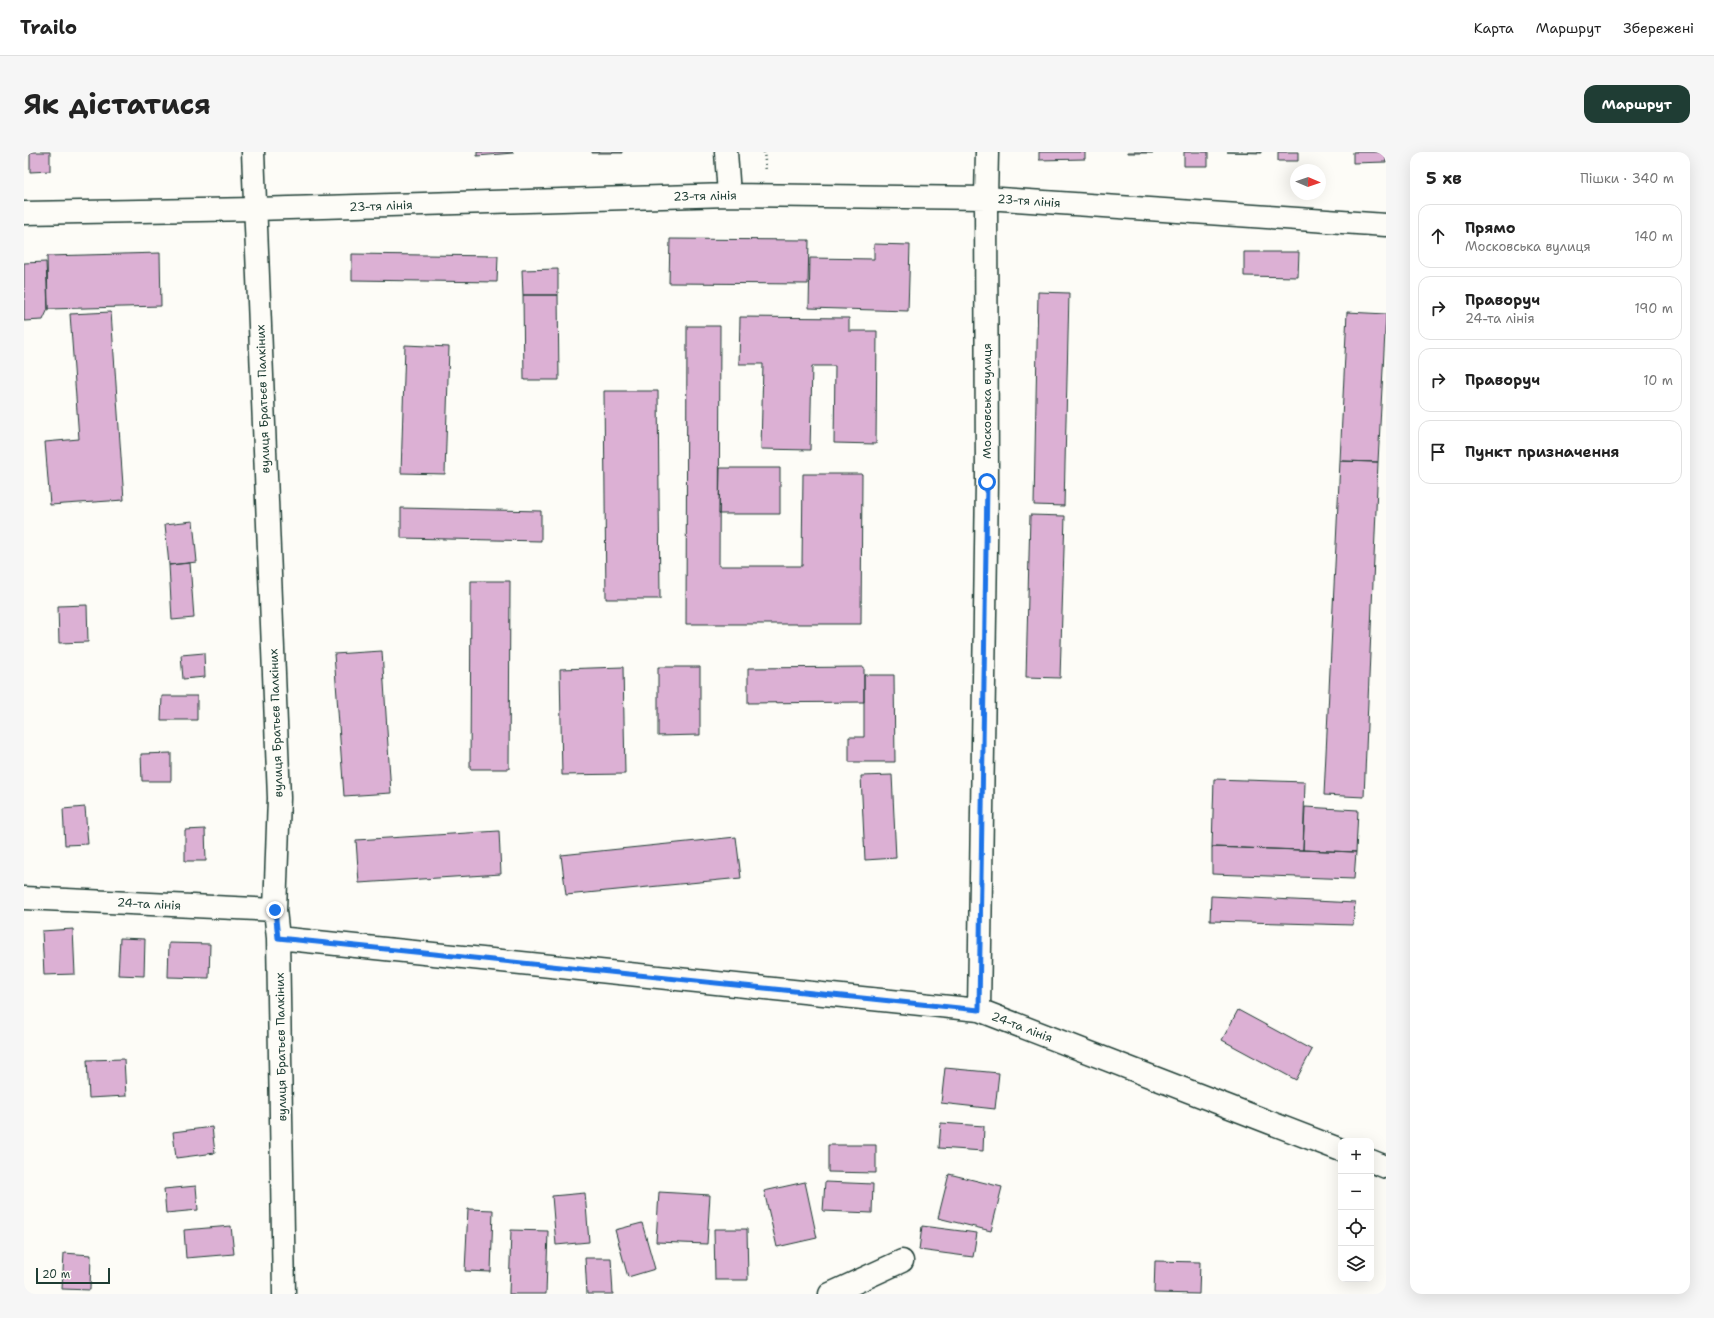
<!DOCTYPE html>
<html lang="uk">
<head>
<meta charset="utf-8">
<style>
	:root { --surface:#fff; --page:#f6f6f6; --text:#222; --muted:#767676; --line:#e0e0e0; --accent:#1f3d34 }
	body { margin:0; font-family:"Shantell Sans",sans-serif; background:var(--page); color:var(--text) }
	.controls { position:absolute; right:12px; bottom:12px; display:grid; overflow:hidden; border-radius:8px; box-shadow:0 4px 16px #0002 }
	.controls button { width:36px; height:36px; display:grid; place-items:center; padding:0; border:0; border-bottom:1px solid var(--line); background:var(--surface); color:var(--text); font:20px sans-serif }
	.compass { position:absolute; left:1266px; top:12px; width:36px; height:36px; border-radius:50%; background:var(--surface); box-shadow:0 4px 16px #0002; rotate:92deg }
	.scale { position:absolute; left:12px; bottom:10px; width:74px; box-sizing:border-box; padding-left:4px; border:2px solid #1f3d34; border-top:0; font-size:11px; line-height:14px; white-space:nowrap; color:#1f3d34; -webkit-text-stroke:3px #fdfcf7; paint-order:stroke }
	.stop { position:absolute; width:12px; height:12px; margin:-9px; border:3px solid #1a73e8; border-radius:50%; background:#fff }
	.stop.end { background:#1a73e8; border-color:#fff; box-shadow:0 1px 4px #0008 }
	.list { margin:0; padding:0; list-style:none }
	h2 { display:flex; justify-content:space-between; align-items:center; height:52px; margin:0; padding:0 16px; font-size:17px }
	h2 small { font-size:13px; font-weight:400; color:var(--muted) }
	.list li { display:grid; grid-template-columns:26px 1fr auto; gap:12px; align-items:center; box-sizing:border-box; height:64px; margin:0 8px 8px; padding:0 8px; border:1px solid var(--line); border-radius:12px }
	.list b { display:block; font-size:15px; white-space:nowrap }
	.list p { margin:0; font-size:13px; white-space:nowrap; color:var(--muted) }
	.list em { font-size:13px; font-style:normal; color:var(--muted) }
	.icon { flex:none; width:22px; height:22px; fill:none; stroke:currentColor; stroke-width:2; stroke-linecap:round; stroke-linejoin:round }
	.map { position:relative; flex:none; width:1362px; height:1142px; overflow:hidden; border-radius:12px }
	header { display:flex; align-items:center; gap:24px; box-sizing:border-box; height:56px; padding:0 20px; background:var(--surface); border-bottom:1px solid var(--line) }
	header strong { font-size:19px }
	nav { display:flex; gap:22px; margin-inline-start:auto; font-size:14px }
	.intro { display:flex; align-items:center; justify-content:space-between; box-sizing:border-box; height:96px; padding:0 24px }
	h1 { margin:0; font-size:28px }
	.button { padding:10px 18px; border-radius:12px; background:var(--accent); color:#fff; font-size:14px; font-weight:700 }
	main { display:flex; gap:24px; padding:0 24px }
	aside { flex:1; background:var(--surface); border-radius:12px; box-shadow:0 4px 16px #0002 }
	.map>svg:first-child { display:block }
	.building { fill:#dcb0d4; stroke:#1f3d34 }
	.lines { fill:none; stroke-linecap:round; stroke-linejoin:round }
	.street-casing { stroke:#1f3d34; stroke-width:25 }
	.path { stroke:#1f3d34; stroke-width:2.5; stroke-dasharray:1 3; stroke-linecap:butt }
	.street { stroke:#fdfcf7; stroke-width:22 }
	.route { stroke:#1a73e8; stroke-width:5 }
	.labels { text-anchor:middle; stroke-width:3; stroke-linejoin:round; paint-order:stroke }
	.street-label { font-size:12px; fill:#1f3d34; stroke:#fdfcf7 }
</style>
</head>
<body>
<header>
<strong>Trailo</strong>
<nav><a>Карта</a><a>Маршрут</a><a>Збережені</a></nav>
</header>
<div class="intro"><h1>Як дістатися</h1><a class="button">Маршрут</a></div>
<main>
<div class="map">
<svg width="1362" height="1142" viewBox="0 0 1362 1142">
	<rect width="100%" height="100%" fill="#fdfcf7"/>
	<filter id="ink" filterUnits="userSpaceOnUse"><feTurbulence type="fractalNoise" baseFrequency=".025" numOctaves="2"/><feDisplacementMap in="SourceGraphic" scale="8" xChannelSelector="R" yChannelSelector="G"/><feConvolveMatrix kernelMatrix="1 2 1 2 8 2 1 2 1" color-interpolation-filters="sRGB"/></filter>
	<g filter="url(#ink)">
		<!-- building -->
		<path class="building" d="M6 0H26V19L6 20Z
			M453 0H489V1L453 4Z
			M568 0H598V1H568Z
			M1015 0H1061V7L1015 8Z
			M1104 0H1129V1H1104Z
			M1160 0H1184V14H1160Z
			M1203 0H1237V1Z
			M1254 0H1274V9H1254Z
			M1329 0H1362V10L1329 11Z
			M646 87 785 88 784 132 645 131Z
			M850 92 886 93 884 159 785 156 786 106 850 107Z
			M1220 100H1275L1274 125 1220 124Z
			M136 101 137 154 24 157 23 104Z
			M328 102 474 104 473 130 328 128Z
			M22 110 24 157 19 168 0 169V111Z
			M534 117V143H499L498 118Z
			M1014 140 1045 141 1040 354 1010 353Z
			M499 143H534L535 228H500Z
			M87 160 100 348 26 353 21 290 55 287 46 162Z
			M1323 160 1362 162 1354 310 1316 309Z
			M716 165 825 166V179H853L852 292 810 291 811 214H788L786 298 737 297 739 212H715Z
			M663 174H696L695 414H778L779 322H838L837 472H662Z
			M381 193 425 195 421 322 377 321Z
			M580 239H634L636 447H582Z
			M1316 309 1354 310 1340 645 1300 643Z
			M696 316H756V362H695Z
			M377 356 517 359V389L377 386Z
			M1006 363 1041 364 1036 526 1002 525Z
			M169 369 173 410 145 413 141 372Z
			M166 411 170 466 148 468 145 413Z
			M447 429H486L485 617H446Z
			M63 453 64 490 35 491 34 454Z
			M358 499 367 641 320 644 310 502Z
			M180 501 181 525 159 527 157 503Z
			M599 515 601 622 538 623 536 517Z
			M634 515H676V583L634 584Z
			M840 515V550L724 551V516Z
			M840 523H870L871 610H825V585H840Z
			M138 544H173V568H137Z
			M147 601V629H118L117 602Z
			M868 623 872 706 841 708 837 624Z
			M1190 627 1281 630 1279 698 1188 695Z
			M61 655 64 692 41 693 39 657Z
			M1281 655 1334 658 1332 700 1279 698Z
			M181 677 182 709H161V678Z
			M475 679 477 722 335 731 332 688Z
			M712 685 717 726 542 743 537 703Z
			M1188 695 1332 700 1330 727 1188 722Z
			M1187 744 1331 751 1329 773 1186 769Z
			M49 777 51 822 20 823 18 779Z
			M96 786 121 787 120 824 94 823Z
			M145 791 186 792 185 826 144 825Z
			M1214 858 1288 898 1272 928 1198 888Z
			M100 907 102 944 65 946 63 908Z
			M921 916 975 921 971 957 917 951Z
			M917 971 960 974 959 999 915 996Z
			M188 975 191 1001 152 1006 149 980Z
			M804 993H852V1021L804 1020Z
			M925 1022 978 1035 967 1079 914 1066Z
			M781 1030 793 1086 753 1095 740 1039Z
			M801 1030 849 1032 848 1061 799 1059Z
			M172 1034 174 1058 142 1061 140 1037Z
			M635 1040 686 1043 683 1092 632 1090Z
			M561 1041 565 1090 532 1093 528 1044Z
			M444 1057 469 1058 467 1120 441 1119Z
			M618 1071 631 1117 604 1125 591 1078Z
			M207 1074 210 1102 162 1106 160 1078Z
			M898 1074 953 1081 949 1105 895 1098Z
			M690 1077H723L724 1128H691Z
			M487 1078 524 1079 522 1142H485Z
			M40 1101 67 1103 66 1138 38 1137Z
			M561 1106H587L589 1142H563Z
			M1131 1109 1176 1110 1175 1142 1130 1141Z"/>
		<g class="lines">
			<defs>
				<path id="street" d="M229 0 255 646 251 758 254 786 260 1142
					M702 0 705 43
					M0 61 232 57 705 43 962 46 1362 73
					M0 746 251 758
					M254 786 955 858 1317 998
					M955 858 963 330 962 46 963 0
					M1347 1009 1362 1015
					M806 1142 878 1109"/>
			</defs>
			<!-- street casing -->
			<use href="#street" class="street-casing"/>
			<!-- path -->
			<path class="path" d="M740 0 742 19"/>
			<!-- street -->
			<use href="#street" class="street"/>
		</g>
	</g>
	<g class="lines" filter="url(#ink)">
		<!-- route -->
		<path class="route" d="M251 758 254 786 955 858 963 330"/>
	</g>
	<g class="labels">
		<!-- street labels -->
		<g class="street-label">
			<text transform="translate(681 44) rotate(-1)" y="4">23-тя лінія</text>
			<text transform="translate(1005 49) rotate(4)" y="4">23-тя лінія</text>
			<text transform="translate(357 54) rotate(-2)" y="4">23-тя лінія</text>
			<text transform="translate(239 247) rotate(-92)" y="4">вулиця Братьєв Палкіних</text>
			<text transform="translate(963 249) rotate(-90)" y="4">Московська вулиця</text>
			<text transform="translate(252 571) rotate(-92)" y="4">вулиця Братьєв Палкіних</text>
			<text transform="translate(125 752) rotate(3)" y="4">24-та лінія</text>
			<text transform="translate(998 875) rotate(21)" y="4">24-та лінія</text>
			<text transform="translate(257 895) rotate(-91)" y="4">вулиця Братьєв Палкіних</text>
		</g>
	</g>
</svg>
<div class="controls">
<button>+</button>
<button>−</button>
<button><svg class="icon" aria-label="locate" viewBox="0 0 24 24"><circle cx="12" cy="12" r="6"/><path d="M12 2v4M12 18v4M2 12h4M18 12h4"/></svg></button>
<button><svg class="icon" aria-label="layers" viewBox="0 0 24 24"><path d="M12 4l9 5-9 5-9-5zM3 14l9 5 9-5"/></svg></button>
</div>
<svg class="compass" viewBox="-18 -18 36 36"><path d="M0-13l5 13h-10z" fill="#e53935"/><path d="M0 13l5-13h-10z" fill="#767676"/></svg>
<div class="scale">20 m</div>
<div class="stop" style="left:963px;top:330px"></div>
<div class="stop end" style="left:251px;top:758px"></div>
</div>
<aside>
<h2>5 хв<small>Пішки · 340 m</small></h2>
<ul class="list">
<li><svg class="icon" aria-label="ahead" viewBox="0 0 24 24"><path d="M12 20V5M6 11l6-6 6 6"/></svg><div><b>Прямо</b><p>Московська вулиця</p></div><em>140 m</em></li>
<li><svg class="icon" aria-label="right" viewBox="0 0 24 24"><path d="M7 20v-9h11M14 6l5 5-5 5"/></svg><div><b>Праворуч</b><p>24-та лінія</p></div><em>190 m</em></li>
<li><svg class="icon" aria-label="right" viewBox="0 0 24 24"><path d="M7 20v-9h11M14 6l5 5-5 5"/></svg><div><b>Праворуч</b></div><em>10 m</em></li>
<li><svg class="icon" aria-label="arrive" viewBox="0 0 24 24"><path d="M6 21V4h12l-3 4 3 4H6"/></svg><div><b>Пункт призначення</b></div></li>
</ul>
</aside>
</main>
</body>
</html>
